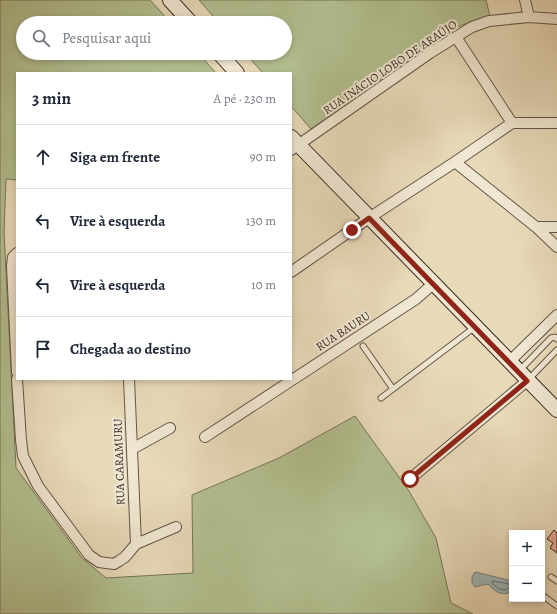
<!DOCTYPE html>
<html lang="pt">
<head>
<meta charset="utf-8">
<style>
	:root { --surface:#fff; --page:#f6f6f7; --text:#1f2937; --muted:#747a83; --line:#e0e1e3 }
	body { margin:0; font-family:Alegreya,serif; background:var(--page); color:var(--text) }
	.controls { position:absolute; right:12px; bottom:12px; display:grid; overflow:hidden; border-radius:0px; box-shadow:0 2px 6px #0003 }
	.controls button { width:36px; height:36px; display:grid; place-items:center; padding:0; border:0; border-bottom:1px solid var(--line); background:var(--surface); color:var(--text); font:20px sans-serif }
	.stop { position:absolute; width:12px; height:12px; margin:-9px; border:3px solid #8f2418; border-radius:50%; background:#fff }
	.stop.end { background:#8f2418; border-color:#fff; box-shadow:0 1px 4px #0008 }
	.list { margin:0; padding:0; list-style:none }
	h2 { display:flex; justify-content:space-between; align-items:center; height:52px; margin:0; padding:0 16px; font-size:17px }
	h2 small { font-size:13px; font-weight:400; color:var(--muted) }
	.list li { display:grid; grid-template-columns:26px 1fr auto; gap:12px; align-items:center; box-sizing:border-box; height:64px; padding:0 16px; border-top:1px solid var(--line) }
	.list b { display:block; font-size:15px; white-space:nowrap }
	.list em { font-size:13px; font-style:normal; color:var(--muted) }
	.icon { flex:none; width:22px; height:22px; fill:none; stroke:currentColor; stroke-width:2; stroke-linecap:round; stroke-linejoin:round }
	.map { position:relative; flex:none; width:557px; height:614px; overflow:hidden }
	.search { position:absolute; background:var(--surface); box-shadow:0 2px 6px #0003; left:16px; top:16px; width:276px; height:44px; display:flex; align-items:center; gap:10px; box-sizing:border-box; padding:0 14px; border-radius:22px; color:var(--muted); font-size:15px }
	.panel { position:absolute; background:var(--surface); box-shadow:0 2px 6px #0003; left:16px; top:72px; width:276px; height:308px; border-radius:0px }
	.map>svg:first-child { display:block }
	.green { fill:#b3c091; stroke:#76755a }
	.water { fill:#9cb8ba; stroke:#747f7e }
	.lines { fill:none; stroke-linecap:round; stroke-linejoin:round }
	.shore { stroke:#6a716f; stroke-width:1 }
	.building { fill:#e4a38e; stroke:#382a24 }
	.lane-casing { stroke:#645649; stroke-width:7 }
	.street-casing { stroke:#645649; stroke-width:12 }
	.secondary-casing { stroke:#382a24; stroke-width:16 }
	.lane { stroke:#f0e7d2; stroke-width:5 }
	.street { stroke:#f0e7d2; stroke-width:10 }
	.secondary { stroke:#f0e7d2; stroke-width:14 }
	.route { stroke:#8f2418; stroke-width:5 }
	.labels { text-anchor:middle; stroke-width:4; stroke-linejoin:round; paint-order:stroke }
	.street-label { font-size:12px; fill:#382a24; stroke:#f0e7d2 }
</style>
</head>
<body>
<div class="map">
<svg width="557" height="614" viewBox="0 0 557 614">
	<rect width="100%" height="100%" fill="#e8dab9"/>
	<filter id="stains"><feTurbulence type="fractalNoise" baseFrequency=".005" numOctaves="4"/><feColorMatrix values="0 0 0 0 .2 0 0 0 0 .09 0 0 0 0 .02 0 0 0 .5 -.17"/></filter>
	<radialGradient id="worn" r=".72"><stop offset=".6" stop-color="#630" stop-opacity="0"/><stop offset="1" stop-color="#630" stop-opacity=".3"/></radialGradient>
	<!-- green -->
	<path class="green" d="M0 0H150L171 23H23V53H198L216 73H17V180L6 179 4 232 16 468 82 558 106 578 193 573 192 495 279 458 355 416 409 491 436 538 451 603 473 614H0Z
		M199 0H486L490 16 470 22 455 28 439 42 311 129 291 106V73H263L245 53H285V23H219Z"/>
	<!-- water -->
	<path class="water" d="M475 572 512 581V591C503 597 495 592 488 584L475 587 472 583V577Z"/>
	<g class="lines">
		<!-- shore -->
		<path class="shore" d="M493 581 509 584 510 587 506 590 499 589 493 584Z"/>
	</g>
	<!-- building -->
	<path class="building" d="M554 530 557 533V553L550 548 553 543 547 539Z"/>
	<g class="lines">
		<defs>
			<path id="lane" d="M363 346 393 389
				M520 370 551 338 555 337 557 339
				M528 380 557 350
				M381 398 475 327
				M551 577 557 581
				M542 595 557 606"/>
			<path id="street" d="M525 0 529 17
				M456 37 512 123
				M291 150 430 53 472 27 489 21 529 17 557 19
				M455 162 536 227 557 247
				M536 227H557
				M17 253 13 257 12 266 17 372
				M291 272 369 218 455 162 512 123H557
				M509 362 557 315
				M17 379 21 440 23 456 38 486 89 555 99 562 114 564 119 561 125 557 136 544 176 527
				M129 379 136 544
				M205 437 416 299 433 284
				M132 449 170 428
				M410 479 527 381"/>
			<path id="secondary" d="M170 0 191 23
				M219 53 237 73
				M291 137 557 410"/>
		</defs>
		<!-- lane casing -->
		<use href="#lane" class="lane-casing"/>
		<!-- street casing -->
		<use href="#street" class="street-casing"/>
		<!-- secondary casing -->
		<use href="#secondary" class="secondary-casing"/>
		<!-- lane -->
		<use href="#lane" class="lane"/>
		<!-- street -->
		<use href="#street" class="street"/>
		<!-- secondary -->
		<use href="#secondary" class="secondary"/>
	</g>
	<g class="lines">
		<!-- route -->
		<path class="route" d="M352 230 369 218 527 381 410 479"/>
	</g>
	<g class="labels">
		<!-- street labels -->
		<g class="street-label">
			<text transform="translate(390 67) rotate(-34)" y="4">RUA INÁCIO LOBO DE ARAÚJO</text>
			<text transform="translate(343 331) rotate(-33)" y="4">RUA BAURU</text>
			<text transform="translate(119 462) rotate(-92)" y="4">RUA CARAMURU</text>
		</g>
	</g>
	<rect width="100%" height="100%" filter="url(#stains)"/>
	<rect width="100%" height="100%" fill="url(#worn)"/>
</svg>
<div class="controls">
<button>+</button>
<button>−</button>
</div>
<div class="stop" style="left:410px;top:479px"></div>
<div class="stop end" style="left:352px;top:230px"></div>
<div class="search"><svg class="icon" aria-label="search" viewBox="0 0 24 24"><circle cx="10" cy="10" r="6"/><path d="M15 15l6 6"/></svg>Pesquisar aqui</div>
<section class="panel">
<h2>3 min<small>A pé · 230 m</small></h2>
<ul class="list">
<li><svg class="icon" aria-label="ahead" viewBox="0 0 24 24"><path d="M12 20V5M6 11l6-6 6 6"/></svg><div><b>Siga em frente</b></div><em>90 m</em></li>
<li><svg class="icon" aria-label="left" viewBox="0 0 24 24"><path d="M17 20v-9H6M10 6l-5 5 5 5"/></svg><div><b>Vire à esquerda</b></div><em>130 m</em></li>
<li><svg class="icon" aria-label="left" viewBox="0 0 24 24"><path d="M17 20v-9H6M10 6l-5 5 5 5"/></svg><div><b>Vire à esquerda</b></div><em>10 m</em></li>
<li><svg class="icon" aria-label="arrive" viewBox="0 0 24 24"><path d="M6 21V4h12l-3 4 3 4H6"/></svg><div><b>Chegada ao destino</b></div></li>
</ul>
</section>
</div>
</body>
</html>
